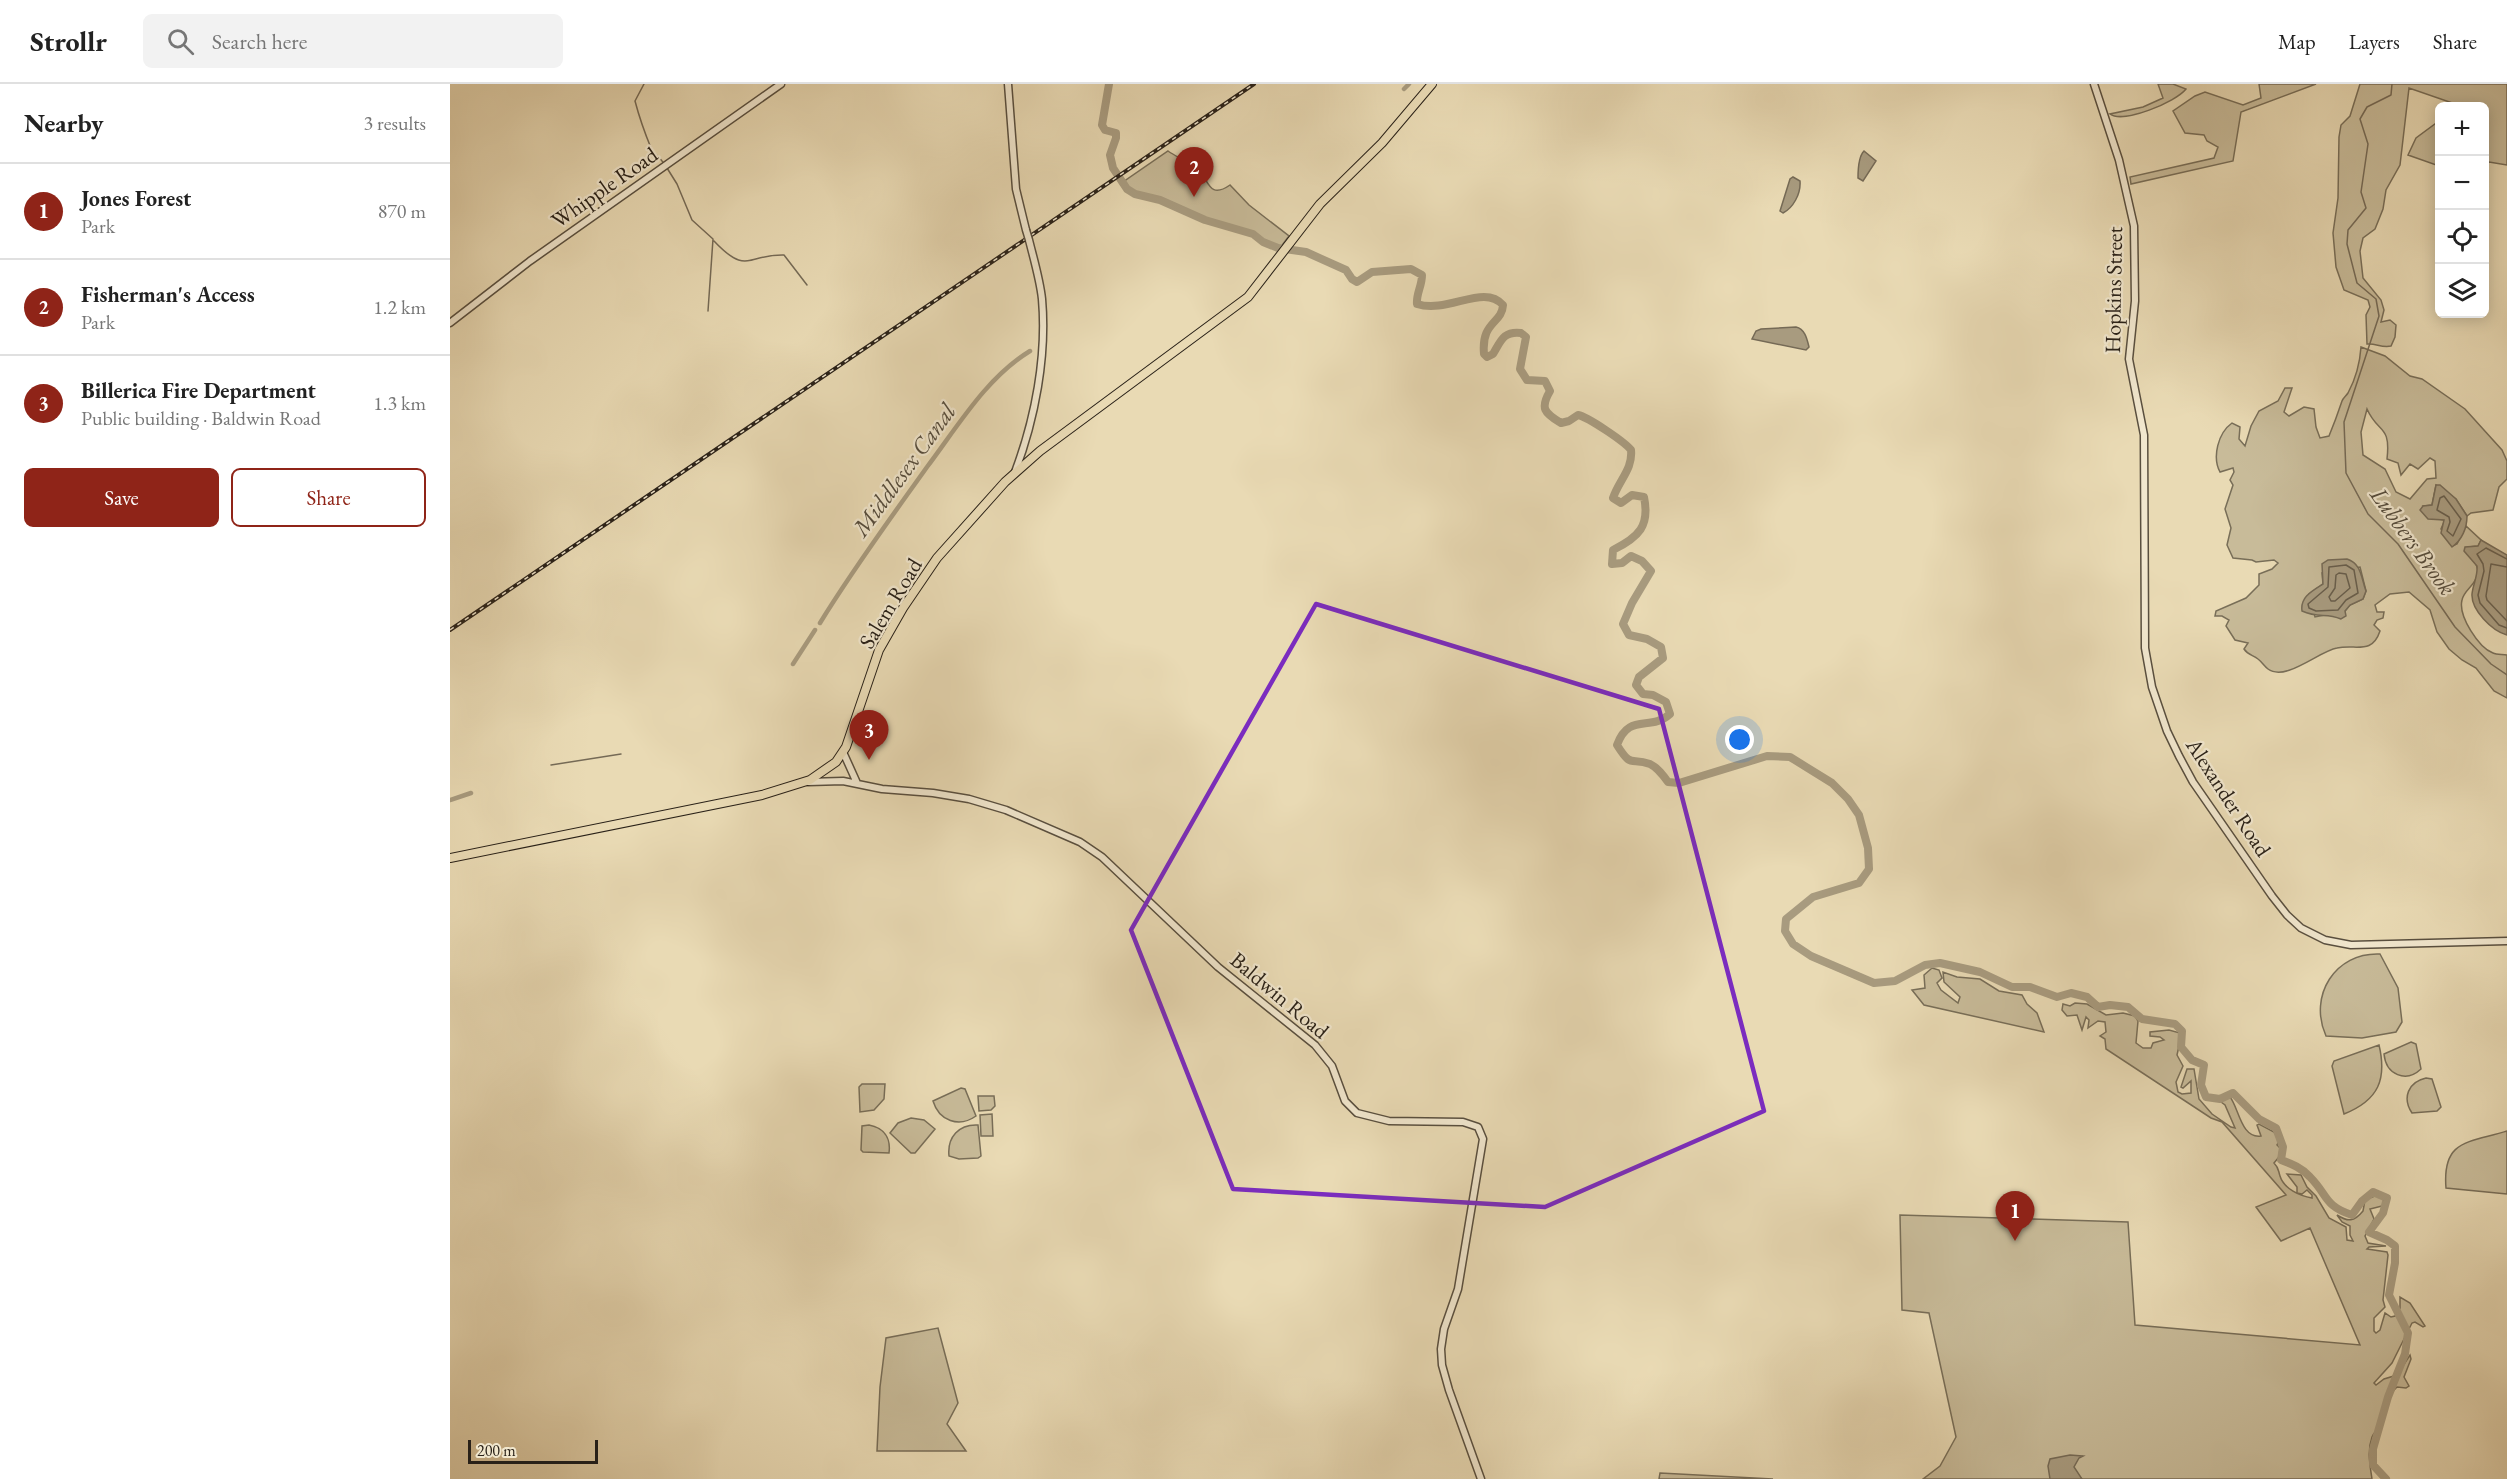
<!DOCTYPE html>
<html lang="en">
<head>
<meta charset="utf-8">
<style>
	:root { --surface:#fff; --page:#f2f2f2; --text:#222; --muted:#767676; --line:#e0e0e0; --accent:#8f2418 }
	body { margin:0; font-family:"EB Garamond",serif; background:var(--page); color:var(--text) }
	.controls { position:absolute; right:18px; top:18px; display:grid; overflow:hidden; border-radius:9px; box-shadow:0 3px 15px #0003 }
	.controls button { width:54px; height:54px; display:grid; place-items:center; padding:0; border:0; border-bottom:2px solid var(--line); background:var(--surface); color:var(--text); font:30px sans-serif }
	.scale { position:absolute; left:18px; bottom:15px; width:130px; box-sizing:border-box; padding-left:6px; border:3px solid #292118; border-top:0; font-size:16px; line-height:21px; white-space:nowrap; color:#292118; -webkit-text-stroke:4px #f1e7ce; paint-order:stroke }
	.you { position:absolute; left:1290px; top:656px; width:21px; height:21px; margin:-15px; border:4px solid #fff; border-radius:50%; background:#1a73e8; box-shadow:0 0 0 9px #1a73e833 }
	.badge { display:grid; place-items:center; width:39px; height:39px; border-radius:50%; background:var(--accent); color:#fff; font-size:20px; font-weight:700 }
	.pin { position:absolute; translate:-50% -50px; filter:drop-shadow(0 2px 3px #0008) }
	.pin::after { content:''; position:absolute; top:32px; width:21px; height:18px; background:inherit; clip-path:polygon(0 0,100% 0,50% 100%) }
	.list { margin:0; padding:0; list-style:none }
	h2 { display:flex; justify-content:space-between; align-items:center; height:78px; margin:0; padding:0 24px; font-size:26px }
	h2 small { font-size:20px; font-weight:400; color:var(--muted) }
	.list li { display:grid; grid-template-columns:39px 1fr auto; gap:18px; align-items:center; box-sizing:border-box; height:96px; padding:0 24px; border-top:2px solid var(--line) }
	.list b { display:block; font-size:22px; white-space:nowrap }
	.list p { margin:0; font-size:20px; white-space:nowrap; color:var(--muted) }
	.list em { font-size:20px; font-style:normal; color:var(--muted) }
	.actions { display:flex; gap:12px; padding:18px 24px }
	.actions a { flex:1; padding:14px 0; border:2px solid var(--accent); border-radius:9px; text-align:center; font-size:21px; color:var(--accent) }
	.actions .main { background:var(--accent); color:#fff }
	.icon { flex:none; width:33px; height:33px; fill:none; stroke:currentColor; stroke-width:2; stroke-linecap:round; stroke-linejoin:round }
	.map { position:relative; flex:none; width:2057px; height:1395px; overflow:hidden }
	header { display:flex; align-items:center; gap:36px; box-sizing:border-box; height:84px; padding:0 30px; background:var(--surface); border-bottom:2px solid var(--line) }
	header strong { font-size:28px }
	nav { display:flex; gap:33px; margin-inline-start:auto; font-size:21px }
	.search { width:420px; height:54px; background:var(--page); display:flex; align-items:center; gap:15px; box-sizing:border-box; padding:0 21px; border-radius:9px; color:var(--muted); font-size:22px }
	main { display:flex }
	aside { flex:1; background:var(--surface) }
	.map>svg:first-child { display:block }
	.green { fill:#c8bb99; stroke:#786e58; stroke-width:1.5; fill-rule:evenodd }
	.water { fill:#a89b7f; stroke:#756a56; stroke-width:1.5 }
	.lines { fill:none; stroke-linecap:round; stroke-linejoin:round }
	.shore { stroke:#685e4c; stroke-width:1.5 }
	.stream { stroke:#756a56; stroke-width:1.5 }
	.canal { stroke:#a89b7f; stroke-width:4.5 }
	.river { stroke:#a89b7f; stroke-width:8 }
	.minor-casing { stroke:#594f3f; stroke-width:9 }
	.major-casing { stroke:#292118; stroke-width:10 }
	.minor { stroke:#f1e7ce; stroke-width:6 }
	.major { stroke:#e9dab4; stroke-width:8 }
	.rail-casing { stroke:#292118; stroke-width:4 }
	.rail { stroke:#f1e7ce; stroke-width:1.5; stroke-dasharray:4.5; stroke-linecap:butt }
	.minor-bridge-casing { stroke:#594f3f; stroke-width:9; stroke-linecap:butt }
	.minor-bridge { stroke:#f1e7ce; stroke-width:6 }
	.marked { fill:none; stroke:#7b2cbf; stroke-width:4.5; stroke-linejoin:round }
	.labels { text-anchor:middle; stroke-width:4.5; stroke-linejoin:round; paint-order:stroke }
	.street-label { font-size:22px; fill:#292118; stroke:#f1e7ce }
	.water-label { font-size:24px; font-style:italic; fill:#554c3c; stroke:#f1e7ce }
</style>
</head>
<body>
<header>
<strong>Strollr</strong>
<div class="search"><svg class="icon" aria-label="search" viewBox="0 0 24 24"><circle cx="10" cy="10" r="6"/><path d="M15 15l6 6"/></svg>Search here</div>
<nav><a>Map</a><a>Layers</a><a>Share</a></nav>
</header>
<main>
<aside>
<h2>Nearby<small>3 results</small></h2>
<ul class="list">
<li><span class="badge">1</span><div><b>Jones Forest</b><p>Park</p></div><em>870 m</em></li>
<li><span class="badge">2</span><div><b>Fisherman's Access</b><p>Park</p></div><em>1.2 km</em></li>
<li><span class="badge">3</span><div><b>Billerica Fire Department</b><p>Public building · Baldwin Road</p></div><em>1.3 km</em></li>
</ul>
<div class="actions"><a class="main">Save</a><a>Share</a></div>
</aside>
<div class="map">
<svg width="2057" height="1395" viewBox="0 0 2057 1395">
	<rect width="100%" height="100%" fill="#e9dab4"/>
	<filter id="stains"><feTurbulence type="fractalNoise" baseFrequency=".00333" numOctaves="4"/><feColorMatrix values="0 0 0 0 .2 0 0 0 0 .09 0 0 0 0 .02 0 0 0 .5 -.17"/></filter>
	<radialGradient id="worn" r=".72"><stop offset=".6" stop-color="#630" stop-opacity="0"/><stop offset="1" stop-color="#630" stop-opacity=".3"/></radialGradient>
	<!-- green -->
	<path class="green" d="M1708 0H1723L1736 5C1726 18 1673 40 1660 30L1693 23 1713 14Z
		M1809 0H1866L1791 28 1783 77 1681 100 1680 93 1764 74 1768 63 1757 57 1754 51 1735 49 1723 27 1745 12 1755 8 1793 21 1811 14Z
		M1910 0H2057V81L2039 78 2035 79 2034 22H2011L1959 4 1950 81 1936 106 1933 125 1925 145 1913 154 1910 167 1913 194 1931 216 1934 226 1931 238 1940 236 1946 241 1945 253 1941 262C1931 264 1926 259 1917 260L1916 231 1920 223 1918 216 1894 206 1886 183 1883 149 1888 114 1889 53 1891 41 1900 32Z
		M1989 37V82L1958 71 1966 54Z
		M718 67C728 74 743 80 751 89 759 98 760 115 780 101L799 121 839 152 830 164 813 158 803 150 755 136 710 116 685 110 677 105 673 98Z
		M1911 263 1935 272 1960 292 1972 295 2015 325 2052 366 2057 377V395L2049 403 2043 426 2021 429 2017 432 2006 415 1986 401 1982 421 1973 422 1982 434 1995 436 1991 445 2002 462 2007 460 2016 442 2031 456 2028 462 2019 463C2020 472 2028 480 2028 488 2027 501 2014 505 2012 516 2008 532 2029 564 2043 569 2047 571 2053 570 2057 571V614L2044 607 2026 584 2012 576 1999 565 1987 548 1980 526 1959 508 1940 510 1925 521 1927 528H1934L1933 534 1927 536 1924 541 1930 547C1922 571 1906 560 1887 564 1869 567 1836 598 1818 585 1814 582 1812 578 1808 575 1803 571 1798 571 1794 565L1798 559 1785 556 1776 542 1779 536 1772 532H1765L1766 527 1796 514 1809 501V490L1822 485 1828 479 1824 476 1806 478 1802 476 1783 474 1777 461 1781 444 1775 425 1783 401 1780 396 1784 388 1783 384 1770 388C1762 373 1768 349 1782 339L1790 343 1789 355 1795 362 1801 342 1809 327 1828 317 1835 304H1842L1834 328 1839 332 1854 323 1864 325 1866 343 1870 354 1879 352C1884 340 1888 329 1892 317 1893 314 1896 312 1898 309 1905 296 1910 278 1911 263ZM1917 325C1928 350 1941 340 1937 375L1948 379 1951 391 1960 380 1968 385 1980 374 1985 377 1986 394 1977 395 1960 415 1946 408 1935 385 1913 371 1911 348ZM1910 483 1916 507 1913 515 1900 521 1895 527 1865 533 1859 510 1873 500 1872 489Z
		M1930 870 1948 904 1952 938 1946 948 1912 954 1876 952C1858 912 1885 868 1930 870Z
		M1482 884 1489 886 1492 894 1487 899 1491 906 1508 919 1510 913 1494 898 1493 888 1507 893 1530 895 1549 907 1572 911 1577 920 1587 929 1594 948 1474 921 1462 906 1475 904 1474 891Z
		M1625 919 1637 920 1656 931 1673 929 1685 932 1688 937 1686 959 1693 964H1701L1703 959 1714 956 1710 953 1700 952V948L1719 946 1730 949 1731 953 1727 971 1733 982 1726 998 1728 1008 1732 1010 1741 1009V997L1733 1004 1731 1003 1737 985H1744L1749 1015 1762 1030 1781 1043 1785 1044 1775 1021 1771 1018 1776 1013H1780C1789 1024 1791 1055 1811 1052L1807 1041 1809 1040 1824 1048 1830 1056 1827 1061 1830 1064 1829 1073 1824 1079C1829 1084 1828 1086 1830 1092 1834 1105 1850 1112 1862 1114V1111L1857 1106 1852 1110 1847 1109V1103L1837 1090 1851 1091 1857 1103 1866 1112 1879 1134 1896 1143 1897 1156 1903 1157 1900 1151V1142L1892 1138 1887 1131C1898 1138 1904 1138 1913 1127L1915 1116 1927 1111 1932 1114 1936 1121 1920 1125 1924 1135 1915 1152 1918 1159 1936 1162 1919 1163 1917 1165 1937 1168 1938 1171 1933 1216 1935 1223 1924 1234V1247L1926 1249 1930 1246 1935 1229 1941 1233 1945 1232 1950 1224V1213L1960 1219 1975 1242 1973 1243 1965 1238 1962 1239 1942 1279 1924 1299 1926 1301 1934 1295 1947 1291 1960 1271 1961 1275 1954 1293 1959 1302 1956 1304 1947 1303C1936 1313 1934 1328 1930 1341 1928 1346 1924 1348 1922 1353 1917 1367 1920 1381 1922 1395H1473L1490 1382 1506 1353 1479 1229 1452 1226 1450 1131 1678 1138 1685 1241 1910 1261 1860 1144 1831 1157 1806 1123 1836 1111 1772 1038 1761 1034 1656 965 1655 955 1650 952 1656 948 1655 938 1648 937 1638 944 1639 936 1636 933 1632 946 1627 931 1617 932 1612 926 1613 920 1620 922Z
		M1961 958 1966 960 1971 985C1956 999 1936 991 1934 970Z
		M1929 961C1937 995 1929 1016 1894 1030L1882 982 1884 977Z
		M1976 994 1982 995 1991 1023 1987 1027 1962 1029C1952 1014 1958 998 1976 994Z
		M412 1000H435L434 1015 424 1026 410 1028 409 1003Z
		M511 1004 515 1005 526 1032C509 1044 489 1037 483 1017Z
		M528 1012H544L545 1022 541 1026 529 1027Z
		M542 1030 543 1052H531L530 1031Z
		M461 1034 474 1036 485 1045 465 1069H461L440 1049 448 1039Z
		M419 1041C434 1044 441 1054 439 1069L413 1068 411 1066 412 1042Z
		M528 1041 531 1072 528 1074 509 1075 499 1072C497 1053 509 1040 528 1041Z
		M2057 1047V1110L1996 1104C1992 1055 2019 1059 2057 1047Z
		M488 1244 508 1319 497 1340 516 1367H427L430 1303 436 1254Z
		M1210 1389 1323 1395H1209Z"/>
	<!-- water -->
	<path class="water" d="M1414 67 1426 77 1413 97 1408 94C1408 86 1408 73 1414 67Z
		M1343 93 1350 97C1351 110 1343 124 1333 129L1330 127 1340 95Z
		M1346 243C1355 245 1357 255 1359 263L1356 266 1302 255 1306 247 1311 245Z
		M1986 401H1990L2006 415 2017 432C2017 444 2012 456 2002 463L1991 449 1994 436 1978 435 1970 426 1973 422 1982 421Z
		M2031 456 2057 471V551C2042 547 2021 526 2022 510 2023 500 2028 492 2027 482L2014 467 2015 463 2028 462Z
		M1897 475C1912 480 1911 494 1916 507L1913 515 1900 521 1895 527 1896 532 1891 535C1876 528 1869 535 1852 527 1850 513 1862 507 1873 500L1872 480 1878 476Z
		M1620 1371 1633 1372 1629 1374 1624 1383 1632 1395H1600L1598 1382 1600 1375Z"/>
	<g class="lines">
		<!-- shore -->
		<path class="shore" d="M1994 412 2011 435 2003 452 1997 447 2000 438 1999 433 1987 426 1990 414Z
			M2057 475 2036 464 2027 470 2033 480 2034 487 2028 511 2030 519 2049 541 2057 544
			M1896 481 1904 486 1908 509 1896 516 1888 526 1866 527 1859 524 1858 520 1878 503 1879 483Z
			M2057 483 2041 480 2036 512 2037 516 2057 537
			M1889 489 1896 490 1900 504 1885 517H1881L1879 513 1885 504 1886 491Z"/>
		<!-- stream -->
		<path class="stream" d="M194 0 185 17C190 36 194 47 201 64 204 70 211 74 214 80
			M1942 0 1941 11 1917 23 1910 35 1918 60 1911 108 1916 124 1898 146 1897 160 1907 199 1926 215 1929 232 1894 338 1896 389 1918 430 1948 460 2005 543 2041 580 2057 591
			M217 84 227 100 242 136 263 155 258 227
			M264 157C297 192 297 170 334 171L357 201
			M101 681 171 670"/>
		<!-- canal -->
		<path class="canal" d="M954 5 959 0
			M370 539C403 485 440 435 477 383 508 342 536 294 580 267
			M343 580 365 546
			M0 716 21 709"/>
		<!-- river -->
		<path class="river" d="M659 0 652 41 655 46 666 49V54L660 71 663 84 677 105 685 110 710 116 755 136 803 150 813 158 828 164 856 168 896 186 902 195 907 198 922 188 961 185 972 191C972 202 966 210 967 220 998 230 1034 199 1053 221 1052 240 1031 237 1034 270L1037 273 1043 270C1051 257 1053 247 1071 249L1076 253 1070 285 1077 296 1095 297 1100 307C1090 324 1094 329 1111 339L1119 337 1128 331C1138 333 1175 358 1181 366 1183 385 1169 396 1163 414L1171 419 1182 411 1194 413C1200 442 1189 453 1163 466L1162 480 1172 479 1181 472 1192 477 1201 487 1182 519 1173 540 1179 551 1197 555 1211 563 1213 574 1189 593 1186 601 1193 610 1203 611 1216 618 1220 630C1200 648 1179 628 1167 661 1182 685 1180 673 1200 680 1208 684 1213 691 1218 698L1229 699 1317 672 1340 673 1382 699 1398 715 1409 731 1418 764 1419 785 1409 799 1363 813 1336 835 1335 847 1343 860 1361 872 1424 899 1445 897 1475 881 1490 879 1530 888 1562 903H1580L1607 913 1621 909 1637 913 1648 923 1660 921 1678 923 1692 935 1725 940 1732 947 1731 963 1742 976 1754 981 1751 1001 1756 1013 1770 1015 1783 1009 1809 1035 1826 1044 1833 1063 1831 1076C1842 1080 1852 1084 1860 1093 1878 1111 1874 1122 1902 1131L1912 1117 1923 1108 1937 1114 1933 1129 1919 1148 1937 1156 1945 1162V1179L1939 1211 1958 1249 1955 1270 1938 1313 1923 1365V1381L1936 1395"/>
		<defs>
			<path id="minor" d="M558 0 566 105 576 146
				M1644 0 1669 76 1684 142 1685 217 1679 275 1694 351 1695 564 1702 603 1717 647 1729 672 1743 698 1822 812 1837 831 1851 844 1875 856 1901 861 2057 857
				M0 239 80 177 331 0
				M565 388C585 335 597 272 592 215 590 196 584 176 579 156
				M393 668 407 699
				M358 698 393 697 432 705 483 709 519 715 556 726 630 758 652 773 768 883 865 961 882 982 895 1017 907 1029 939 1037 1013 1038 1028 1043 1033 1055 1008 1205 994 1245 991 1265 992 1281 999 1306 1031 1395"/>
			<path id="major" d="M0 774 312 711 360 696 386 678 396 663 429 566 453 524 487 474 555 398 590 367 798 213 870 120 932 59 982 0"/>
		</defs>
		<!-- minor casing -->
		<use href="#minor" class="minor-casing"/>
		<!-- major casing -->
		<use href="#major" class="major-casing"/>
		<!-- minor -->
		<use href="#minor" class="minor"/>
		<!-- major -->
		<use href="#major" class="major"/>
		<defs>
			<path id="rail" d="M0 546 804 0"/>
		</defs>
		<!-- rail casing -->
		<use href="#rail" class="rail-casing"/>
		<!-- rail -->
		<use href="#rail" class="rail"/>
		<defs>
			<path id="minor-bridge" d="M576 146 579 156"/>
		</defs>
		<!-- minor-bridge casing -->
		<use href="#minor-bridge" class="minor-bridge-casing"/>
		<!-- minor-bridge -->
		<use href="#minor-bridge" class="minor-bridge"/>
	</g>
	<!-- marked area -->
	<path class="marked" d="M866 520 1209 625 1314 1027 1095 1123 783 1105 681 846Z"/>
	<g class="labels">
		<!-- street labels -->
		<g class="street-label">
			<text transform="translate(154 103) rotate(-35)" y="8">Whipple Road</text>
			<text transform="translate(1663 206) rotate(-89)" y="8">Hopkins Street</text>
			<text transform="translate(440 519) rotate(-59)" y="8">Salem Road</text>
			<text transform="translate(1779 713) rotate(57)" y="8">Alexander Road</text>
			<text transform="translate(830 911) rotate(40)" y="8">Baldwin Road</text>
		</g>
		<!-- water labels -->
		<g class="water-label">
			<text transform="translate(454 386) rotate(-54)" y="8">Middlesex Canal</text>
			<text transform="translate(1963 457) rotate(54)" y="8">Lubbers Brook</text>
		</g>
	</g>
	<rect width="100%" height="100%" filter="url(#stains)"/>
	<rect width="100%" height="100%" fill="url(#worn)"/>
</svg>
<div class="controls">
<button>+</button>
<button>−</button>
<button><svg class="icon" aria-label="locate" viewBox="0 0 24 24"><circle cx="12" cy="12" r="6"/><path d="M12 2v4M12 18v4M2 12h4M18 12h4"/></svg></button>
<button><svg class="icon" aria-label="layers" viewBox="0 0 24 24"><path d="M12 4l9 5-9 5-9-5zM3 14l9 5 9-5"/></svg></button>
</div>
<div class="scale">200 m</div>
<div class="you"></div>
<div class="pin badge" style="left:1565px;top:1157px">1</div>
<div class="pin badge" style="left:744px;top:113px">2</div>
<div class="pin badge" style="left:419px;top:676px">3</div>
</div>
</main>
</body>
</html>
